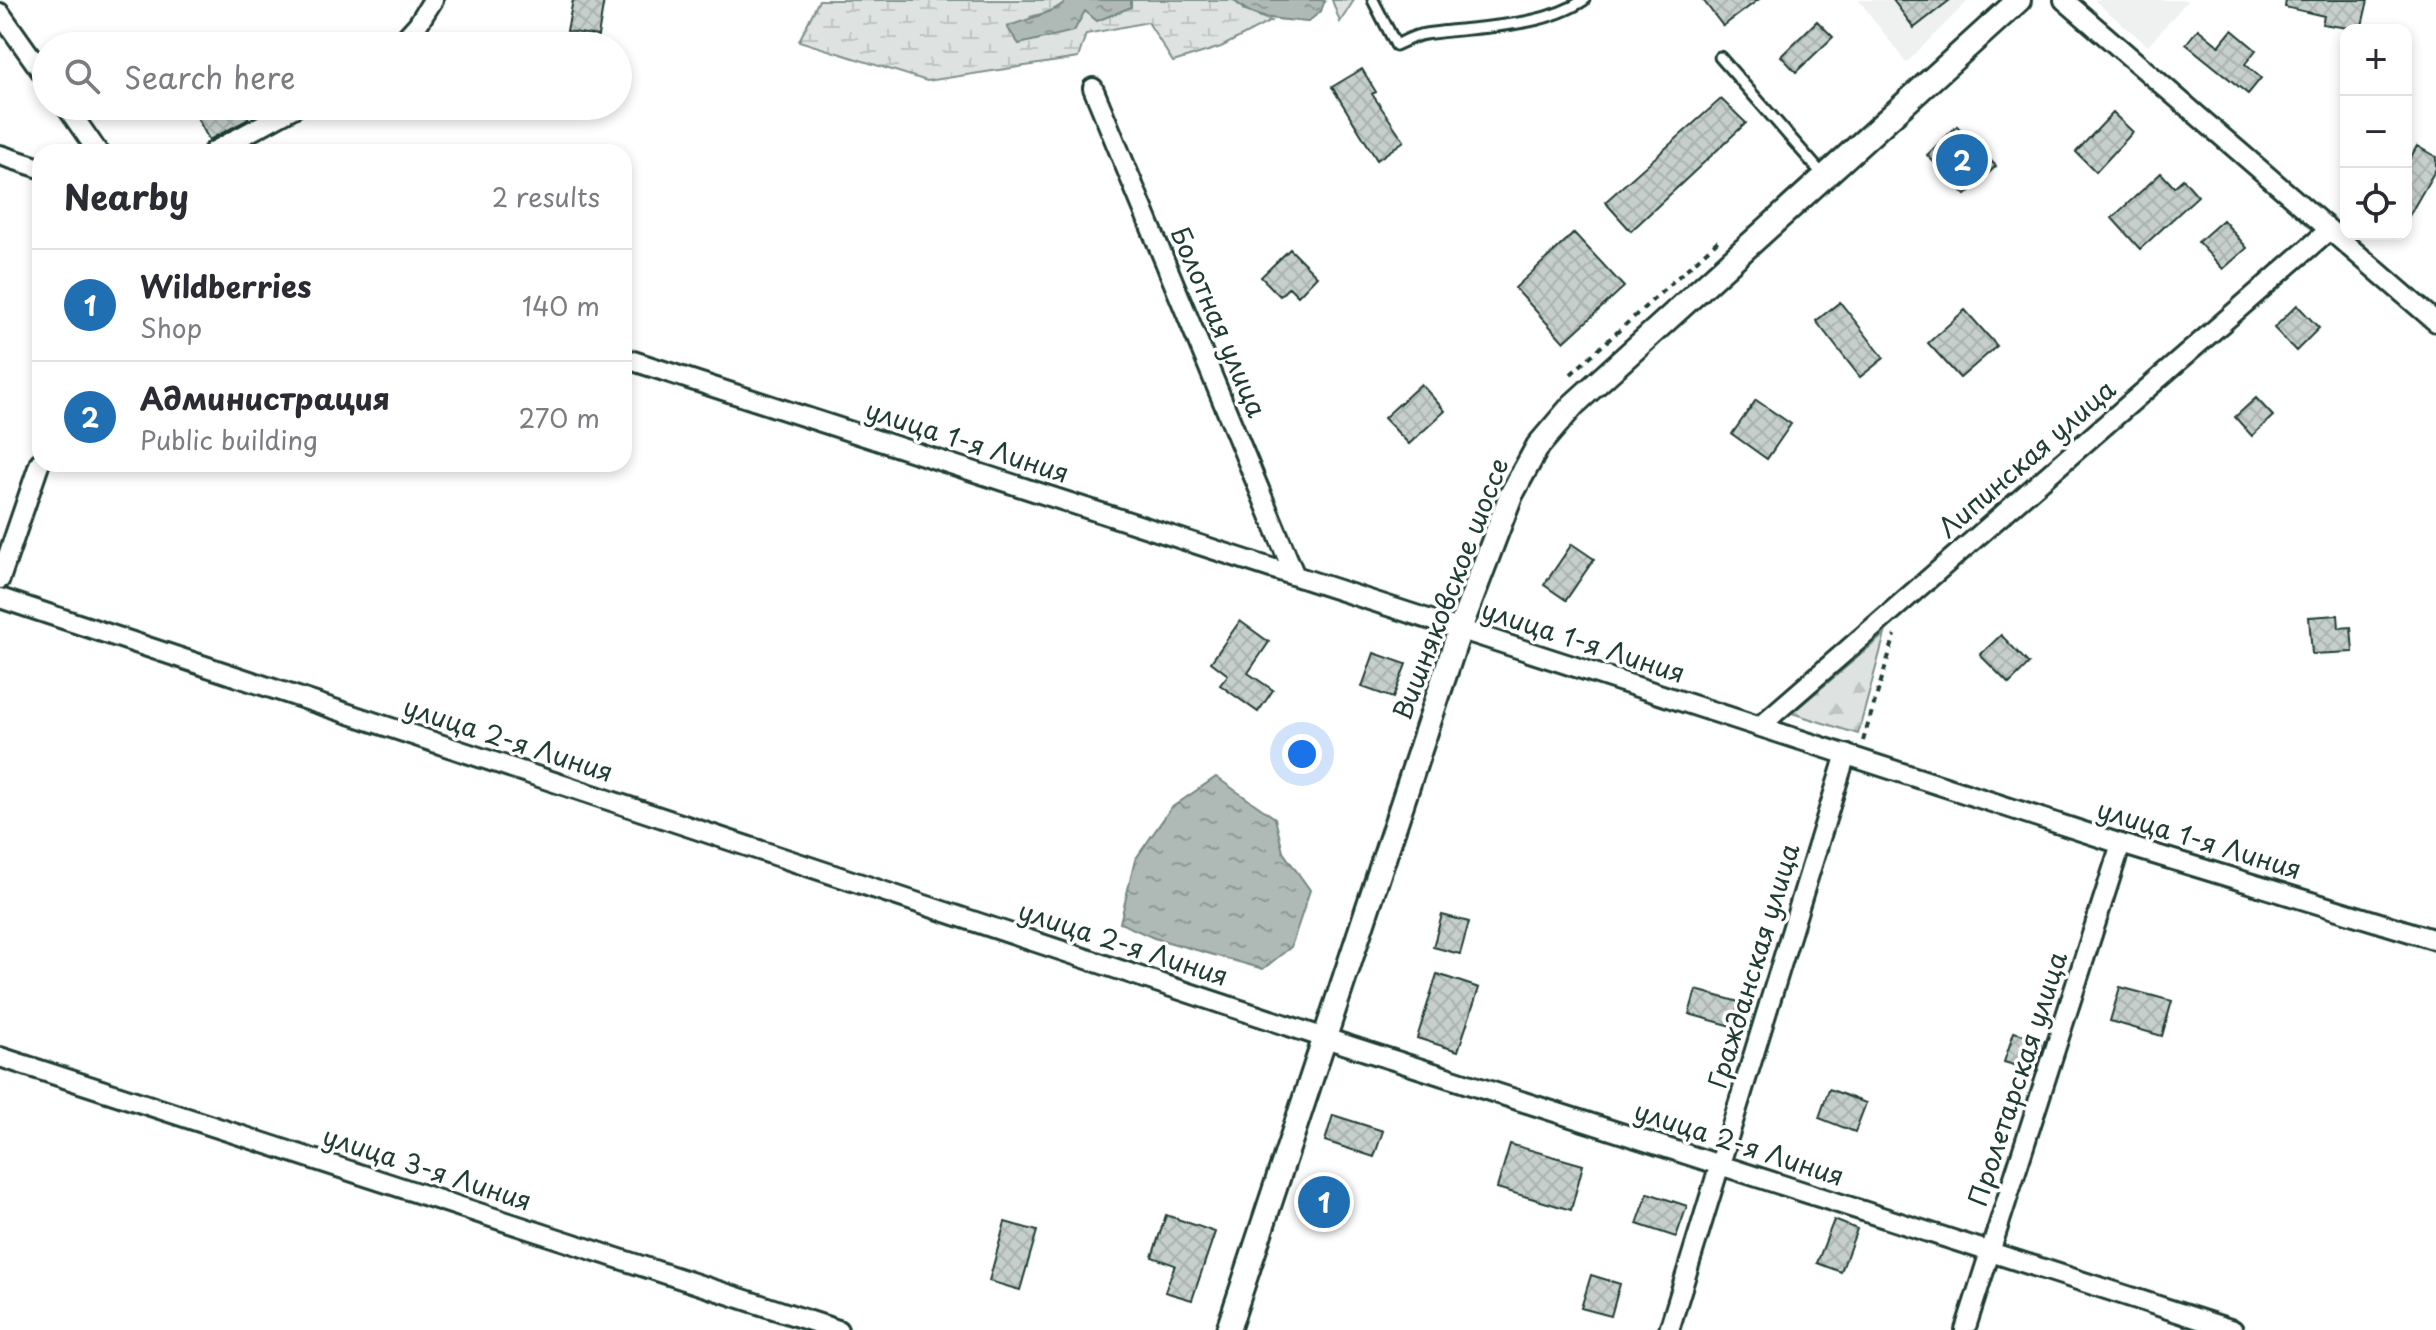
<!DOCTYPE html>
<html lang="en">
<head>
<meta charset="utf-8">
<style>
	:root { --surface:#fff; --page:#f7f7f7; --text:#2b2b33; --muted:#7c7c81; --line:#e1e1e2; --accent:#1f6fb2 }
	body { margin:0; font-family:"Playpen Sans",sans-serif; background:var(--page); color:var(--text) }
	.controls { position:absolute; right:24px; top:24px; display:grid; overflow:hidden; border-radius:16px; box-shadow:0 4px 12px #0003 }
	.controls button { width:72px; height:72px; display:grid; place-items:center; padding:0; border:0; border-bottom:2px solid var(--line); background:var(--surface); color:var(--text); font:40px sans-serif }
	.you { position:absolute; left:1302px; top:754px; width:28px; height:28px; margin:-20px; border:6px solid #fff; border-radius:50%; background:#1a73e8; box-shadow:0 0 0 12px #1a73e833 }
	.badge { display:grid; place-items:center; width:52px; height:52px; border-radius:50%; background:var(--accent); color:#fff; font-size:26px; font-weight:700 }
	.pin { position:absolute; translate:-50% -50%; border:4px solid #fff; box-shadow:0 2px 8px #0006 }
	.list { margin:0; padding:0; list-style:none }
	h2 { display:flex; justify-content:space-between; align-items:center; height:104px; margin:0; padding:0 32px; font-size:34px }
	h2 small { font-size:26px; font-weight:400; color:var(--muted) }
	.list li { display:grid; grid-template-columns:52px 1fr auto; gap:24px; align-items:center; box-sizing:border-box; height:112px; padding:0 32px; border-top:2px solid var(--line) }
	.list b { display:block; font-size:30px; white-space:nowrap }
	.list p { margin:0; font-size:26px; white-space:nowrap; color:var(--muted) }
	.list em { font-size:26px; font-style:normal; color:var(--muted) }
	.icon { flex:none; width:44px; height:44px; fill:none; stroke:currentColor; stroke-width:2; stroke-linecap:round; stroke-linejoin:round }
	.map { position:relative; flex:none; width:2436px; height:1330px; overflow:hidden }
	.search { position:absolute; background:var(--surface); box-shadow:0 4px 12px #0003; left:32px; top:32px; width:600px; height:88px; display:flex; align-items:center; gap:20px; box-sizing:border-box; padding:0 28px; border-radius:44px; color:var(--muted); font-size:30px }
	.panel { position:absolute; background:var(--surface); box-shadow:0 4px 12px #0003; left:32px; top:144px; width:600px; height:328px; border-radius:24px }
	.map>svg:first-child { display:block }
	.built { fill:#eef1f0 }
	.forest { fill:url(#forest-firs); stroke:#7e908b; stroke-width:2 }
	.wetland { fill:url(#wetland-marsh); stroke:#7e908b; stroke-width:2 }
	.water { fill:url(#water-ripples); stroke:#758883; stroke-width:2 }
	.building { fill:url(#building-cross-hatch); stroke:#1f3d34; stroke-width:2 }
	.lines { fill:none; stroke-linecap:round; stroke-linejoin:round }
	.service-casing { stroke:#1f3d34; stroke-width:15 }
	.minor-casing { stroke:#1f3d34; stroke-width:24 }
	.tertiary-casing { stroke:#1f3d34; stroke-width:28 }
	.path { stroke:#1f3d34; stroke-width:4; stroke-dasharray:6 6; stroke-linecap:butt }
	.service { stroke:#fff; stroke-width:9 }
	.minor { stroke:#fff; stroke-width:18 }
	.tertiary { stroke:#fff; stroke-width:22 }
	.labels { text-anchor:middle; stroke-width:7; stroke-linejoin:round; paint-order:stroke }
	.street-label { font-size:26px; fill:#1f3d34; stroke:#fff }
</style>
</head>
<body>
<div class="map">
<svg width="2436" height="1330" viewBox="0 0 2436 1330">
	<defs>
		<pattern id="forest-firs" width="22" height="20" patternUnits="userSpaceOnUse" patternTransform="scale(2)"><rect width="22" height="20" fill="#dee3e2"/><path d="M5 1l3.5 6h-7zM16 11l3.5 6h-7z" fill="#bec4c2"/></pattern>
		<pattern id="wetland-marsh" width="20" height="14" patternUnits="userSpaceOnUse" patternTransform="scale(2)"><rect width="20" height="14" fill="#dee3e2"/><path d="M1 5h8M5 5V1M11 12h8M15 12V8" fill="none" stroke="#bec4c2"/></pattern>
		<pattern id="water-ripples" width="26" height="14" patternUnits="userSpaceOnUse" patternTransform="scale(2)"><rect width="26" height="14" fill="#afbab7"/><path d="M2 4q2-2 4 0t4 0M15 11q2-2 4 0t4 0" fill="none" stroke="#8e9896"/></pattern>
		<pattern id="building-cross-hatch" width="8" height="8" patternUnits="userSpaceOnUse" patternTransform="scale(2)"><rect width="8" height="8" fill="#c7cfcc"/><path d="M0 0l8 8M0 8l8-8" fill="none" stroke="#aab3b0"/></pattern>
	</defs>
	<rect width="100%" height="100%" fill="#fff"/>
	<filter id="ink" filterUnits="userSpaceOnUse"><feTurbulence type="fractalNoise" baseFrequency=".0125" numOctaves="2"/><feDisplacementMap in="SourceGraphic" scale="16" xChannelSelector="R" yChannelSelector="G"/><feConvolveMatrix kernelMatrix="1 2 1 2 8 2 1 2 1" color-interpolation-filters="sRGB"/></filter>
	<g filter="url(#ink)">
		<!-- built -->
		<path class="built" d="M1859 0H1969L1906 63Z
			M2094 0H2188L2148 46Z"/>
		<!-- forest -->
		<path class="forest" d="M1332 0H1354L1340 22Z
			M1885 634 1858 734 1792 713Z"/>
		<!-- wetland -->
		<path class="wetland" d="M819 0H1067L1059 9 1030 17 1131 7V0H1234L1245 11 1271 21 1221 47 1173 62 1148 22 1086 34 1078 58 927 81 799 41Z"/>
		<!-- water -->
		<path class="water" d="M1067 0H1131V7L1097 21 1085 11 1074 31 1019 44 1007 27C1025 19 1054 14 1067 0Z
			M1234 0H1325L1321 11 1308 22C1279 18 1255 22 1234 0Z
			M1216 777 1275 818 1283 852 1310 890 1291 947 1263 969 1154 938 1120 923 1135 860 1171 808Z"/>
		<!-- building -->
		<path class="building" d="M573 0H604L598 36 567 31Z
			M1703 0H1758L1723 26Z
			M1893 0H1950L1914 28Z
			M2286 0H2368L2361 30 2322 24 2324 16 2285 7Z
			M1817 21 1833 37 1796 72 1781 56Z
			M2198 29 2219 46 2232 30 2256 50 2245 64 2261 78 2248 94 2186 44Z
			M1362 69 1376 92 1372 94 1404 141 1377 160 1332 87Z
			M1721 99 1746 123 1631 231 1605 202Z
			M191 106H242L249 119 209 140Z
			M2113 113 2133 132 2096 172 2076 152Z
			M1957 126 1996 166 1966 195 1927 155Z
			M2417 146 2436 157V169L2406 221V166Z
			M2161 173 2174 187 2183 179 2198 196 2140 249 2112 218Z
			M2223 220 2247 248 2223 269 2198 242Z
			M1574 233 1624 287 1564 342 1515 288Z
			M1290 249 1317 276 1298 296 1289 287 1280 296 1261 277Z
			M1840 302 1884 358 1860 377 1816 321Z
			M2297 305 2319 328 2296 351 2274 328Z
			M1965 310 1997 346 1960 378 1928 343Z
			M1421 384 1445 411 1409 444 1384 418Z
			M2256 398 2273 416 2252 436 2235 417Z
			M1756 400 1791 424 1767 459 1732 434Z
			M1572 544 1594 559 1566 600 1544 585Z
			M2338 615 2339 628 2351 627 2353 652 2312 654 2309 617Z
			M1240 621 1269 642 1248 673 1273 690 1258 712 1220 685 1228 675 1211 662Z
			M2001 635 2029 664 2009 684 1980 655Z
			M1374 653 1406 664 1393 698 1362 687Z
			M1442 915 1469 922 1460 954 1433 947Z
			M1437 974 1479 988 1458 1051 1417 1038Z
			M2120 987 2172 1001 2162 1036 2110 1021Z
			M1696 990 1739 1002 1732 1026 1689 1014Z
			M2014 1032 2045 1041 2035 1071 2004 1062Z
			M1829 1089 1866 1103 1855 1132 1819 1118Z
			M1333 1115 1383 1131 1374 1157 1325 1141Z
			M1510 1144 1583 1165 1571 1210 1497 1188Z
			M1648 1193 1687 1206 1676 1237 1637 1224Z
			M1166 1215 1215 1232 1192 1300 1165 1292 1175 1265 1152 1257Z
			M1834 1220 1857 1229 1841 1272 1817 1263Z
			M1005 1222 1037 1231 1020 1290 989 1281Z
			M1591 1275 1620 1284 1611 1316 1581 1308Z"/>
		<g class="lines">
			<defs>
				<path id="service" d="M1373 0 1396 45C1405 41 1415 35 1425 34 1476 26 1540 29 1584 0
					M1720 57 1824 176"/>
				<path id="minor" d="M2064 0 2436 322
					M0 13 46 78
					M398 46 418 24 433 0
					M1093 88 1295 576
					M66 106 98 152
					M213 152 297 106
					M0 155 40 168
					M624 358 2121 844 2436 940
					M0 579 40 462
					M0 598 1325 1038 2233 1330
					M1760 726 2329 230
					M0 1057 838 1330
					M1669 1330 1846 754
					M1965 1330 2121 844"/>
				<path id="tertiary" d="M1228 1330 1460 629 1511 495 1538 446 1573 405 2019 0"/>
			</defs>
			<!-- service casing -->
			<use href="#service" class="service-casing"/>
			<!-- minor casing -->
			<use href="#minor" class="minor-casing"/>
			<!-- tertiary casing -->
			<use href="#tertiary" class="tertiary-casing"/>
			<!-- path -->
			<path class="path" d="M1571 374 1721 238
				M1863 741 1895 635"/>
			<!-- service -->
			<use href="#service" class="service"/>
			<!-- minor -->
			<use href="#minor" class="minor"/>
			<!-- tertiary -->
			<use href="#tertiary" class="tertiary"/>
		</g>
	</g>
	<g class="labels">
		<!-- street labels -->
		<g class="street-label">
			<text transform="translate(1218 322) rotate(67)" y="9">Болотная улица</text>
			<text transform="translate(967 442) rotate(18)" y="9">улица 1-я Линия</text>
			<text transform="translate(2027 459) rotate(-41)" y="9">Липинская улица</text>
			<text transform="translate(1451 589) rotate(-69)" y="9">Вишняковское шоссе</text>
			<text transform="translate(1583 642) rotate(18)" y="9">улица 1-я Линия</text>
			<text transform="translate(508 740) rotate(18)" y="9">улица 2-я Линия</text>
			<text transform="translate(2199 840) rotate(17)" y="9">улица 1-я Линия</text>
			<text transform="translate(1123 944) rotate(18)" y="9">улица 2-я Линия</text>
			<text transform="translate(1754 966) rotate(-73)" y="9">Гражданская улица</text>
			<text transform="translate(2018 1079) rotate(-72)" y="9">Пролетарская улица</text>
			<text transform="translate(1739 1144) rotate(18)" y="9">улица 2-я Линия</text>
			<text transform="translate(427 1169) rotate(18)" y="9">улица 3-я Линия</text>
		</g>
	</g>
</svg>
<div class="controls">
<button>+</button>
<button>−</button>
<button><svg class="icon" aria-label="locate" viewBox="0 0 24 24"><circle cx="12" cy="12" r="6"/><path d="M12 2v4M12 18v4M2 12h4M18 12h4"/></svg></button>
</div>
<div class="you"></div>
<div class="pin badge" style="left:1324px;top:1202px">1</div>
<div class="pin badge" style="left:1962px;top:160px">2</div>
<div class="search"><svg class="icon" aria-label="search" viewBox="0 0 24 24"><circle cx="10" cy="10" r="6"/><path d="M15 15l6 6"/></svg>Search here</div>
<section class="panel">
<h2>Nearby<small>2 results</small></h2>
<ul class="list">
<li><span class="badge">1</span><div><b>Wildberries</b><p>Shop</p></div><em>140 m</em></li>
<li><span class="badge">2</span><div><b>Администрация</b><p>Public building</p></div><em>270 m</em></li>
</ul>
</section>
</div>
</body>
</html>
